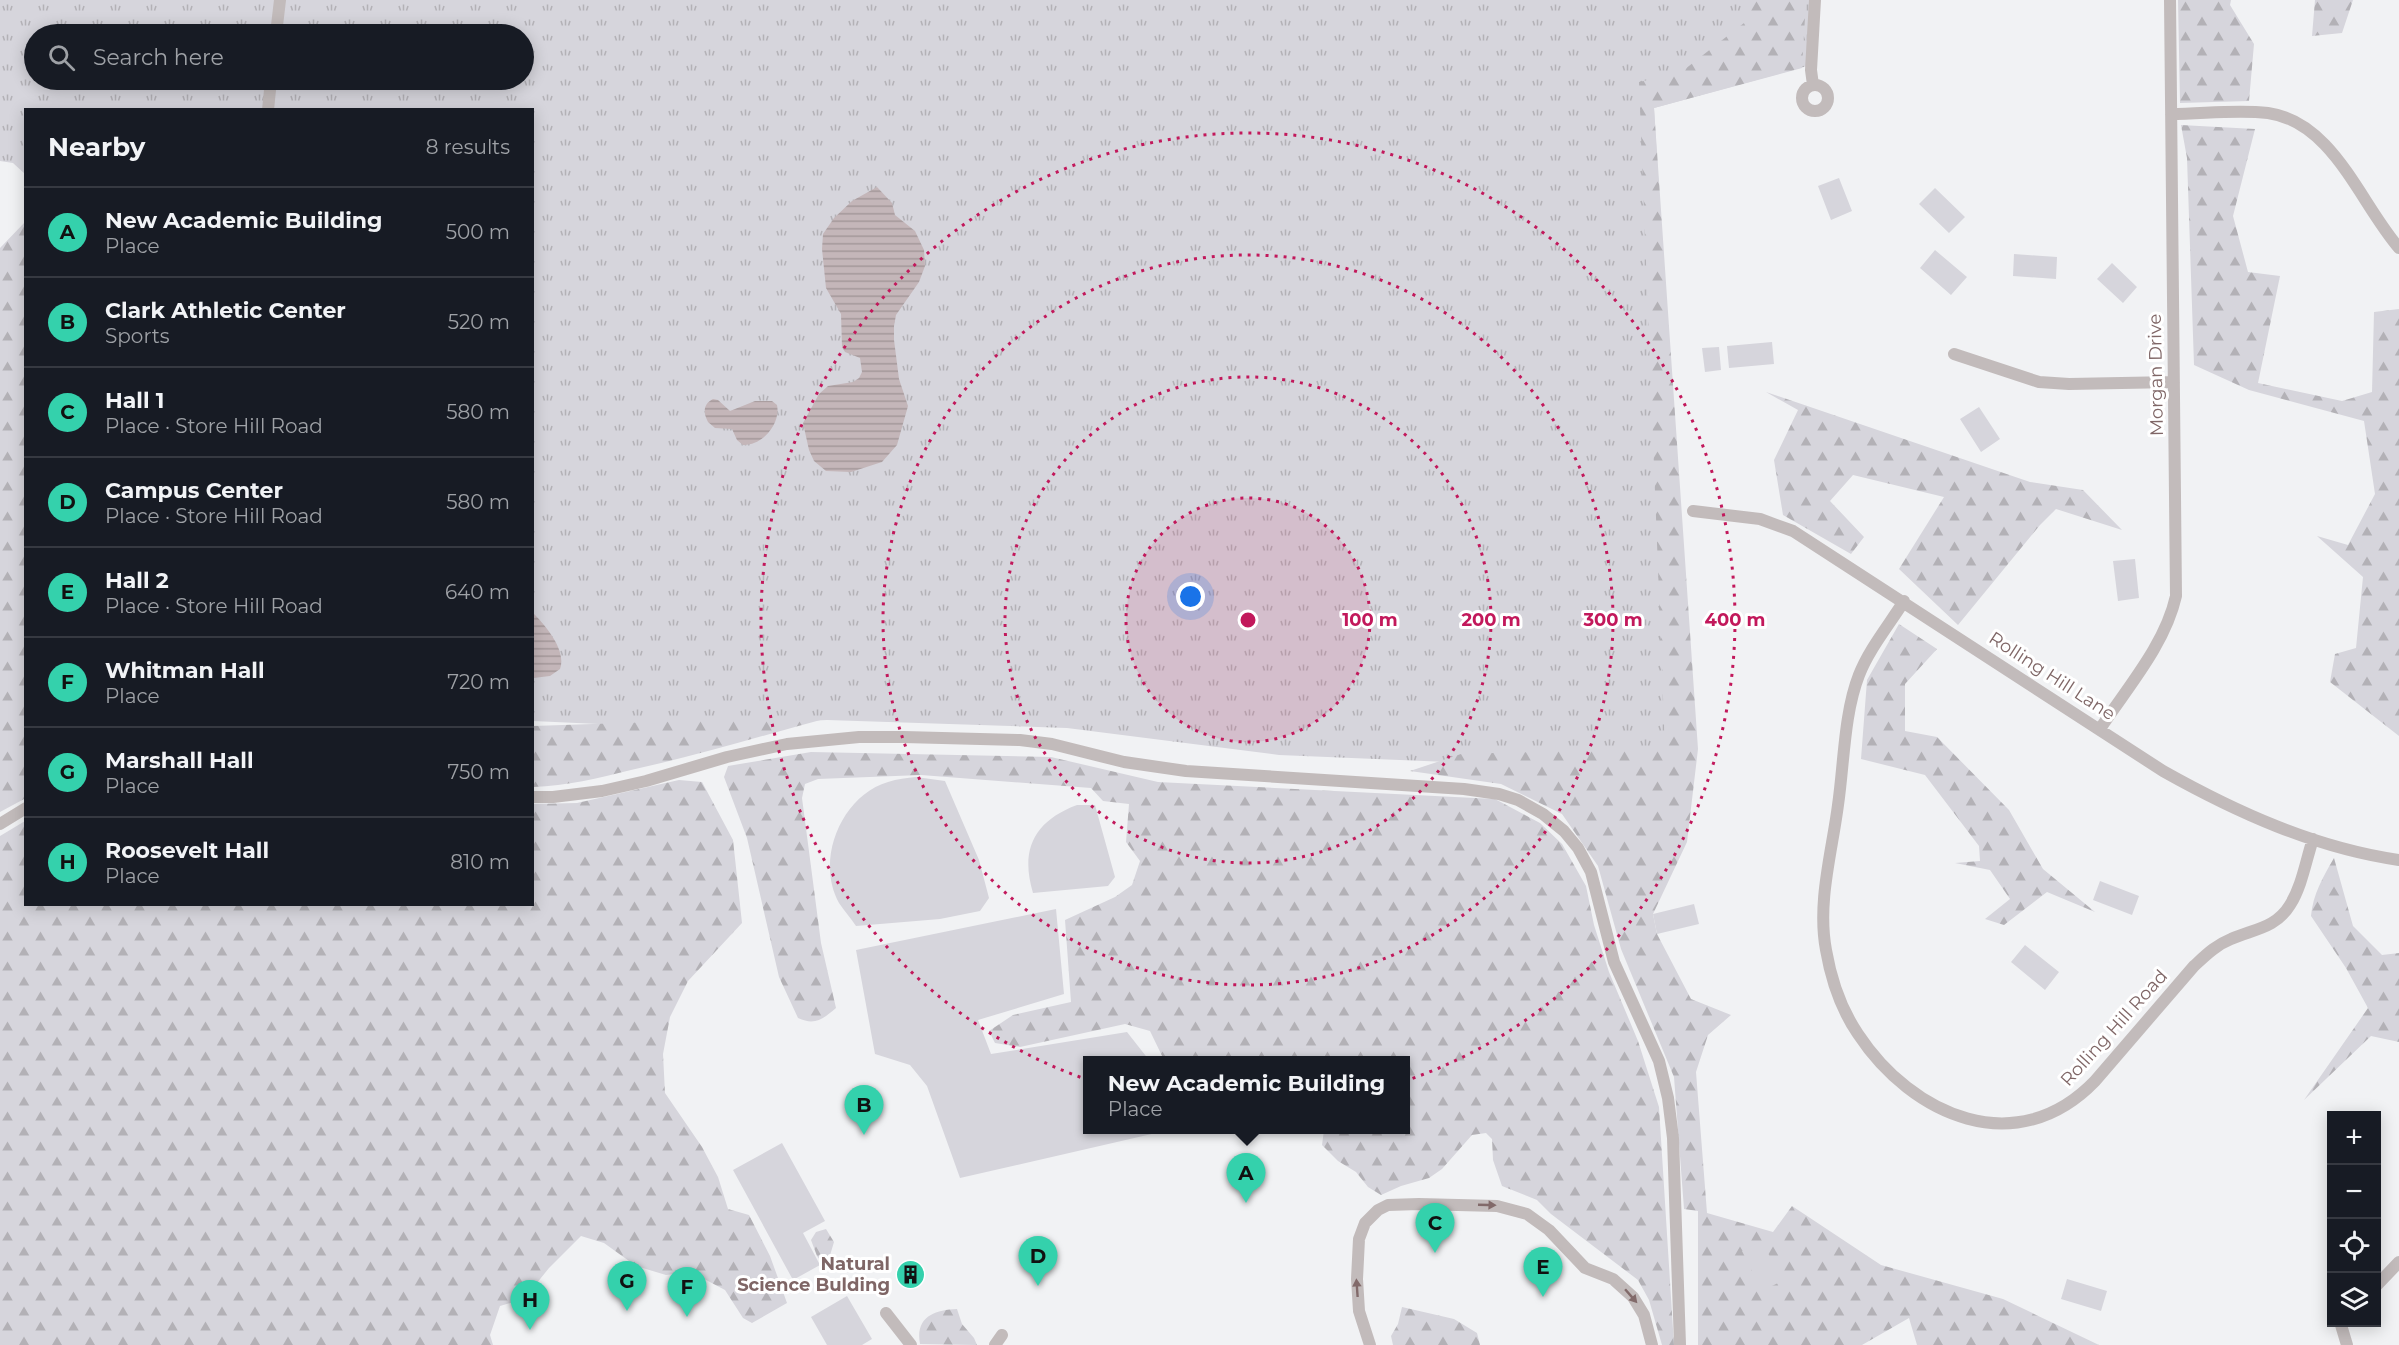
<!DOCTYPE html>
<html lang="en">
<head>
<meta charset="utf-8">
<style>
	:root { --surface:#171b24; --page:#242831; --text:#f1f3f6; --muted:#9ea1a6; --line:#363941; --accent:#34d1ac }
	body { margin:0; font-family:Montserrat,sans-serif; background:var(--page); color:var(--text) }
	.controls { position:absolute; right:18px; bottom:18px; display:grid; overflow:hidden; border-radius:0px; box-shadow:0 3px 15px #0003 }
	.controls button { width:54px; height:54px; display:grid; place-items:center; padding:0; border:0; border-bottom:2px solid var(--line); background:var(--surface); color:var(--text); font:30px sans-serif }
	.you { position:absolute; left:1191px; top:597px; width:21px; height:21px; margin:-15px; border:4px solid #fff; border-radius:50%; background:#1a73e8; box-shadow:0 0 0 9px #1a73e833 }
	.badge { display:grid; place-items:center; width:39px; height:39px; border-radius:50%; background:var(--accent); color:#111; font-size:20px; font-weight:700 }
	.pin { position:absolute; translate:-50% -50px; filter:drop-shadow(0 2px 3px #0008) }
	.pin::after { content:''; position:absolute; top:32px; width:21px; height:18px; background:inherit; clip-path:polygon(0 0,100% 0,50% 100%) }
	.popup { position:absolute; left:1083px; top:1056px; width:327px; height:78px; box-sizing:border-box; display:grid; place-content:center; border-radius:0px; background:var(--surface); filter:drop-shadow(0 2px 4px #0005); font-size:20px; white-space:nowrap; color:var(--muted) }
	.popup b { font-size:22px; color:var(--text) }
	.popup::after { content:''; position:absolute; left:50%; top:100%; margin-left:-12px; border:12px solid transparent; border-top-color:var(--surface) }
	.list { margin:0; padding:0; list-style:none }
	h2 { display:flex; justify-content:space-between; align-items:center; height:78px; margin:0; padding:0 24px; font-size:26px }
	h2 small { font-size:20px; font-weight:400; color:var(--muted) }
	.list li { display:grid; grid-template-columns:39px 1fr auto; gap:18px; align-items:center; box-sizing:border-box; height:90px; padding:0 24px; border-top:2px solid var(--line) }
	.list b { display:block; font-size:22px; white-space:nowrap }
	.list p { margin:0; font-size:20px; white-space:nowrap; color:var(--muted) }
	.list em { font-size:20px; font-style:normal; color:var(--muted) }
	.icon { flex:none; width:33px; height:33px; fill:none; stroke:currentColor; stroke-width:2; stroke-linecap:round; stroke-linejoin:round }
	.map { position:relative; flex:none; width:2399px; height:1345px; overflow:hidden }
	.search { position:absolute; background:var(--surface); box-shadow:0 3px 15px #0003; left:24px; top:24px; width:510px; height:66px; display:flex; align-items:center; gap:15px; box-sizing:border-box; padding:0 21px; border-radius:33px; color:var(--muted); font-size:22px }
	.panel { position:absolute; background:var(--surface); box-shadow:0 3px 15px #0003; left:24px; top:108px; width:510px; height:798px; border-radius:0px }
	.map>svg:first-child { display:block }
	.grass { fill:url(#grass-tufts); fill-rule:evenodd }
	.forest { fill:url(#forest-firs) }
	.park { fill:#d6d5dc }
	.water { fill:url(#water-rules) }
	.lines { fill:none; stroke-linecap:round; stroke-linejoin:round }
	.minor { stroke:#c2bbbb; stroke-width:12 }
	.oneway { fill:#826a6a }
	.ring { fill:none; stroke:#c2185b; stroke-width:3; stroke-dasharray:3 6 }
	.labels { text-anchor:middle; stroke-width:6; stroke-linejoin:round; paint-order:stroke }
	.street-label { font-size:18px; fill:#7f6666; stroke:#fff }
	.poi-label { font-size:18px; font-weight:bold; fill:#7f6666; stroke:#fff; text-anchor:end }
	.centre { fill:#c2185b; stroke:#fff; stroke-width:3 }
	.ring-label { font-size:18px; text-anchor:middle; font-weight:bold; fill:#c2185b; stroke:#fff; stroke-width:6; stroke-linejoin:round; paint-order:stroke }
</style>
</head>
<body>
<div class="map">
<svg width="2399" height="1345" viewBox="0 0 2399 1345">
	<defs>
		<pattern id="grass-tufts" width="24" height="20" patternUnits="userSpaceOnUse" patternTransform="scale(1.5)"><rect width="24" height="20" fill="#d6d5dc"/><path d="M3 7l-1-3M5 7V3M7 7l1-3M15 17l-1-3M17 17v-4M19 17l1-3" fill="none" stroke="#b3b1b6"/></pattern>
		<pattern id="forest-firs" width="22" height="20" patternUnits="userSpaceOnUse" patternTransform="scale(1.5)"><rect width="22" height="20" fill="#d6d5dc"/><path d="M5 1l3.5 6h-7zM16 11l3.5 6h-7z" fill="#b3b1b6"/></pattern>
		<pattern id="water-rules" width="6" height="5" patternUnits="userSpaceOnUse" patternTransform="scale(1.5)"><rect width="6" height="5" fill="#c4b6b9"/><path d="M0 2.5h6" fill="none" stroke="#a4989a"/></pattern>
	</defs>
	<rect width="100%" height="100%" fill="#f1f2f4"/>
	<!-- grass -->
	<path class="grass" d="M0 0H1815L1811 65 1654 108 1693 761 1448 762 1279 755 1067 728 827 720 748 724 708 729 533 721 532 110H26L25 174 13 163 0 161ZM34 34H524V80H34Z"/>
	<!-- forest -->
	<path class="forest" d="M1751 0H1806L1802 68 1654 108 1698 749 1687 842 1653 914 1657 934 1691 999 1731 1015 1708 1035 1696 1072 1707 1213 1773 1232 1792 1206 1881 1265 2003 1299 2099 1345H1917L1909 1318 1862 1345H1698V1211L1684 1209 1674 1077 1621 949 1598 866 1562 814 1501 784 1410 771 1461 754 1665 748 1639 82 1680 73 1744 23Z
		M2178 0H2231L2230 5 2254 44 2249 101 2180 103Z
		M2315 0H2353L2342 33 2312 36Z
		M2181 125 2255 129 2233 216 2248 272 2280 276 2258 383 2342 401 2372 392 2374 312 2399 309V736L2330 682 2335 654 2356 648 2363 577 2317 536 2348 545 2375 494 2364 421 2249 390 2194 365 2187 158Z
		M25 222 26 798 0 812V248Z
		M1766 392 2030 482 2083 490 2122 530 2056 509 2040 525 1958 625 1899 569 1944 497 1853 475 1830 501 1864 537 1851 554 1783 515 1774 460 1798 410Z
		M1899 624 1937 649 1905 684V731L1937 737 2009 810 2043 869 2095 912 2047 892 2004 925 1985 919 2010 899 1990 870 1955 863 1980 861 1979 846 1925 775 1861 759 1867 680Z
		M835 716C767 734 700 755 631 770 598 778 567 786 533 787V726Z
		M811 752 1051 757 1158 782 1495 799 1540 823 1562 844 1586 886 1594 925 1609 972 1638 1041 1659 1107 1674 1345H1662L1649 1300 1638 1280 1551 1214 1537 1200 1502 1186 1493 1160 1492 1139 1486 1133 1472 1135 1442 1169 1429 1178 1401 1186 1381 1195 1368 1187 1356 1172 1338 1161 1322 1145 1324 1130H1405V1060H1164L1150 1031 1125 1024 1020 1047 995 1043 989 1031 1013 1015 1071 1002 1065 920 1115 897 1132 885 1140 861 1126 842 1129 804 1103 801 1091 788 921 775 818 779 805 784 802 798 821 943 836 1008C823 1019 815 1026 798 1018L779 977 747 838 724 777 728 766Z
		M679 780 702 782 733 840 742 923 688 981 670 1017 663 1054 665 1093 702 1147 718 1177 728 1209 749 1215 770 1256 787 1303 752 1323 743 1318 725 1290 691 1272 666 1275 636 1266 604 1243 581 1236 549 1268 524 1299 500 1306 490 1335 493 1345H0V836L25 821 26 904H532L533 804 577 803Z
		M2334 858 2353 926 2382 955 2399 953V1042L2371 1036 2304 1100 2368 1008 2346 968 2311 916C2313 894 2323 877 2334 858Z
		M826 1229 834 1242 828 1262 823 1264 817 1256 811 1240 816 1232Z
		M1402 1307 1454 1319 1477 1333 1480 1345H1393L1391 1336 1398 1324Z
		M957 1309 962 1324 974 1338 977 1345 920 1344C915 1317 934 1310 957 1309Z"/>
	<!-- park -->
	<path class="park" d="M1839 178 1852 211 1831 220 1818 186Z
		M1935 188 1965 217 1949 233 1919 204Z
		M1935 250 1967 277 1951 295 1920 268Z
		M2014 254 2057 257 2056 279 2013 276Z
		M2112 263 2137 287 2123 303 2097 279Z
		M1772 342 1774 364 1729 368 1727 346Z
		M1719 347 1721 370 1705 372 1702 348Z
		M1979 407 2000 439 1981 452 1960 419Z
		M2135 559 2139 598 2118 601 2113 561Z
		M916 777 945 781 979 860 989 898 980 911 940 919 856 926C851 918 844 911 839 903 815 860 841 796 888 782 897 779 907 778 916 777Z
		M1077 805H1095L1115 877 1108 886 1033 893C1020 850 1034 821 1077 805Z
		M2100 881 2139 896 2132 915 2093 900Z
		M1694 904 1699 924 1657 934 1653 914Z
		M1056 909 1064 994 978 1020 991 1054 1127 1032 1149 1060H1087V1130H1169L960 1178 927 1086 910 1065 875 1054 856 950Z
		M2025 945 2059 972 2045 990 2011 962Z
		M782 1143 825 1221 803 1233 820 1265 793 1280 733 1170Z
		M1762 1241 1782 1281 1762 1291 1742 1251Z
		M2067 1279 2107 1291 2101 1311 2061 1299Z
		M847 1296 872 1339 862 1345H827L811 1317Z"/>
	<!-- water -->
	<path class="water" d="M877 187 892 203 895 215 915 231 924 250 925 266 919 282 896 315 894 326V340L899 379 908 406 897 445 882 462 851 472 826 471 814 461 809 450 803 423 819 394 828 386 853 382 859 378 862 372 860 358 845 352 842 347 841 314 826 288 822 249 823 234 834 218 852 201Z
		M713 399 718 400 730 411 755 401H772L777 405C781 424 762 446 743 445L737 440 732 429 715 428 708 422C703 413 703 404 713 399Z
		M533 613C545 625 567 650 560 669L550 676 533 678Z"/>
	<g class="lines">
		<!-- minor -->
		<path class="minor" d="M276 34 280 0
			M1813 85 1811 70 1815 0
			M1802 98a13 13 0 1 1 26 0a13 13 0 1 1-26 0Z
			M268 110 271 80
			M2171 114C2203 114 2236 109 2268 113 2333 122 2360 203 2399 248
			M1954 354 2039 382 2069 384 2174 382
			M1693 511 1760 519 1793 531 2163 771C2236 812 2315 848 2399 860
			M1904 601C1889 625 1869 649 1859 675 1844 713 1844 764 1838 805 1832 852 1817 902 1826 950 1831 979 1841 1009 1858 1034 1912 1116 2017 1162 2095 1081L2194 966C2206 955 2216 945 2231 939 2254 929 2276 928 2290 905 2302 886 2306 860 2313 839
			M2100 729C2127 688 2165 645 2176 596L2170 0
			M532 797H553L602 791 646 781 727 757 787 744 859 737H904L1020 740 1052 744 1124 762 1186 771 1464 789 1499 794 1518 800 1543 814 1564 831 1578 848 1591 872 1614 962 1659 1061 1668 1098 1673 1138 1680 1345
			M0 824 26 808
			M2376 1286 2399 1262
			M886 1313 911 1345
			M2344 1322 2341 1325 2347 1345
			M995 1345 1002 1335
			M1370 1345 1359 1311 1357 1279 1359 1239 1365 1223 1378 1210 1388 1205 1419 1204 1497 1206 1527 1214 1549 1230 1585 1268 1613 1279 1633 1297 1644 1315 1652 1345"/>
	</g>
	<!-- one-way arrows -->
	<defs><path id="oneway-solid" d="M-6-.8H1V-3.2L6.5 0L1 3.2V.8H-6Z" transform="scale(1.5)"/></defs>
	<g class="oneway">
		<use href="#oneway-solid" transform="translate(1487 1205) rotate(2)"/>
		<use href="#oneway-solid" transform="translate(1357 1288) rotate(-94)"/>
		<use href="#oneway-solid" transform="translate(1631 1296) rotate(49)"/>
	</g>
	<!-- distance rings -->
	<circle cx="1248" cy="620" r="122" fill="#c2185b" fill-opacity=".12"/>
	<g class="ring">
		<circle cx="1248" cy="620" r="122"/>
		<circle cx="1248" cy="620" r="243"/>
		<circle cx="1248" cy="620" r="365"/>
		<circle cx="1248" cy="620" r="487"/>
	</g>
	<!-- icons -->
	<defs>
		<symbol id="building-disc" viewBox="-11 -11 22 22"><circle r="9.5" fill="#34d1ac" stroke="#fff"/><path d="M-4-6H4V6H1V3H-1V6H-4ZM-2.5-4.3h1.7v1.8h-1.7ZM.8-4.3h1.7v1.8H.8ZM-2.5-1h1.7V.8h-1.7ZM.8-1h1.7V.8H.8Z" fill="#111"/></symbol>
	</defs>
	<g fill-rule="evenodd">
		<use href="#building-disc" x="894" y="1258" width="33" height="33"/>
	</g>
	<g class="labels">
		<!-- street labels -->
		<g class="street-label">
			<text transform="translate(2156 375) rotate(-91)" y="6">Morgan Drive</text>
			<text transform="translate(2052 676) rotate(33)" y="6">Rolling Hill Lane</text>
			<text transform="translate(2114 1028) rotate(-48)" y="6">Rolling Hill Road</text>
		</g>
		<!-- poi labels -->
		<g class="poi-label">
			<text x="890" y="1270">Natural<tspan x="890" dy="21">Science Bulding</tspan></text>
		</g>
	</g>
	<circle cx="1248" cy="620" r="9" class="centre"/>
	<g class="ring-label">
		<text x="1370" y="626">100 m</text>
		<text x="1491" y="626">200 m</text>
		<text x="1613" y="626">300 m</text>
		<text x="1735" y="626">400 m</text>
	</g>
</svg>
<div class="controls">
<button>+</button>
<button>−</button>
<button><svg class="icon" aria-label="locate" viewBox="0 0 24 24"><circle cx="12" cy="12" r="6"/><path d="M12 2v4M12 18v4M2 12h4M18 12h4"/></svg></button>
<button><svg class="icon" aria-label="layers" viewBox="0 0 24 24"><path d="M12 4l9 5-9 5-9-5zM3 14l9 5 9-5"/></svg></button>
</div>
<div class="you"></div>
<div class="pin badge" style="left:1246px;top:1203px">A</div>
<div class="popup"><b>New Academic Building</b>Place</div>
<div class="pin badge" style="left:864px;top:1135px">B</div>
<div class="pin badge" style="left:1435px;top:1253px">C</div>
<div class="pin badge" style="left:1038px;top:1286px">D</div>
<div class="pin badge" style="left:1543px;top:1297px">E</div>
<div class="pin badge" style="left:687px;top:1317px">F</div>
<div class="pin badge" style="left:627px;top:1311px">G</div>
<div class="pin badge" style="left:530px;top:1330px">H</div>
<div class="search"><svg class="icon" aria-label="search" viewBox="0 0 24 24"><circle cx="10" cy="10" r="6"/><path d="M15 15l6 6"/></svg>Search here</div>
<section class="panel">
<h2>Nearby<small>8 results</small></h2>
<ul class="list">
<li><span class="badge">A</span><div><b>New Academic Building</b><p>Place</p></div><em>500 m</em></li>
<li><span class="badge">B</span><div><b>Clark Athletic Center</b><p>Sports</p></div><em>520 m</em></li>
<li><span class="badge">C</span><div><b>Hall 1</b><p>Place · Store Hill Road</p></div><em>580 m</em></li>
<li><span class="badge">D</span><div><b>Campus Center</b><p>Place · Store Hill Road</p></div><em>580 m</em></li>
<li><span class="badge">E</span><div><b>Hall 2</b><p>Place · Store Hill Road</p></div><em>640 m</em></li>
<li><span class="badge">F</span><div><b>Whitman Hall</b><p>Place</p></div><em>720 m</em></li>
<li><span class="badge">G</span><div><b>Marshall Hall</b><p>Place</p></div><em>750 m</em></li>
<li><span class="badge">H</span><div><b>Roosevelt Hall</b><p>Place</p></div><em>810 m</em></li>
</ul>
</section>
</div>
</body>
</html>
